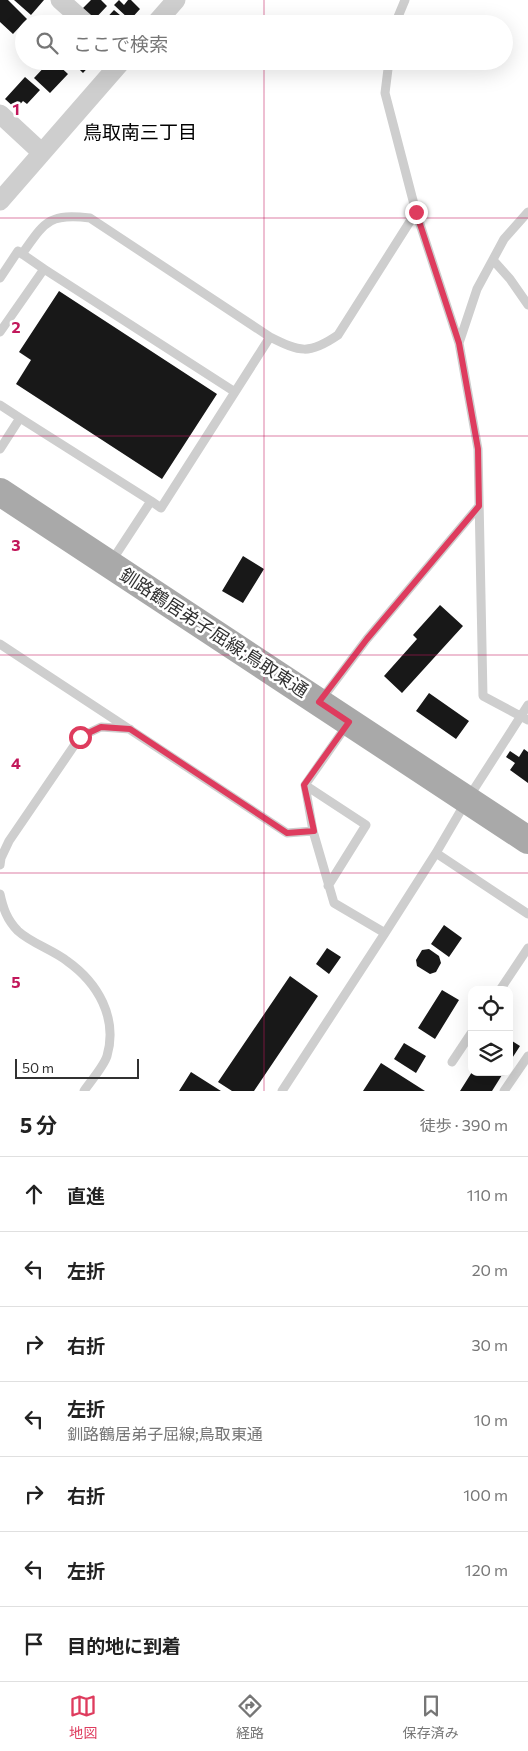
<!DOCTYPE html>
<html lang="ja">
<head>
<meta charset="utf-8">
<style>
	:root { --surface:#fff; --page:#f6f6f6; --text:#222; --muted:#767676; --line:#e0e0e0; --accent:#de3c5e }
	body { margin:0; font-family:Commissioner,"Noto Sans JP",sans-serif; background:var(--page); color:var(--text) }
	.controls { position:absolute; right:15px; bottom:15px; display:grid; overflow:hidden; border-radius:10px; box-shadow:0 5px 20px #0002 }
	.controls button { width:45px; height:45px; display:grid; place-items:center; padding:0; border:0; border-bottom:1px solid var(--line); background:var(--surface); color:var(--text); font:25px sans-serif }
	.scale { position:absolute; left:15px; bottom:12px; width:124px; box-sizing:border-box; padding-left:5px; border:2px solid #313131; border-top:0; font-size:14px; line-height:18px; white-space:nowrap; color:#313131; -webkit-text-stroke:4px #fff; paint-order:stroke }
	.stop { position:absolute; width:15px; height:15px; margin:-11px; border:4px solid #de3c5e; border-radius:50%; background:#fff }
	.stop.end { background:#de3c5e; border-color:#fff; box-shadow:0 1px 5px #0008 }
	.list { margin:0; padding:0; list-style:none }
	h2 { display:flex; justify-content:space-between; align-items:center; height:65px; margin:0; padding:0 20px; font-size:21px }
	h2 small { font-size:16px; font-weight:400; color:var(--muted) }
	.list li { display:grid; grid-template-columns:32px 1fr auto; gap:15px; align-items:center; box-sizing:border-box; height:75px; padding:0 20px; border-top:1px solid var(--line) }
	.list b { display:block; font-size:19px; white-space:nowrap }
	.list p { margin:0; font-size:16px; white-space:nowrap; color:var(--muted) }
	.list em { font-size:16px; font-style:normal; color:var(--muted) }
	.icon { flex:none; width:28px; height:28px; fill:none; stroke:currentColor; stroke-width:2; stroke-linecap:round; stroke-linejoin:round }
	.map { position:relative; flex:none; width:528px; height:1091px; overflow:hidden }
	.search { position:absolute; background:var(--surface); box-shadow:0 5px 20px #0002; left:15px; right:15px; top:15px; height:55px; display:flex; align-items:center; gap:12px; box-sizing:border-box; padding:0 18px; border-radius:28px; color:var(--muted); font-size:19px }
	.sheet { height:590px; background:var(--surface) }
	nav { display:flex; justify-content:space-around; align-items:center; box-sizing:border-box; height:70px; border-top:1px solid var(--line); background:var(--surface); font-size:14px; color:var(--muted) }
	nav a { display:grid; justify-items:center; gap:2px }
	nav .on { color:var(--accent) }
	.map>svg:first-child { display:block }
	.building { fill:#181818 }
	.lines { fill:none; stroke-linecap:round; stroke-linejoin:round }
	.service { stroke:#cecece; stroke-width:9 }
	.minor { stroke:#cecece; stroke-width:19 }
	.primary { stroke:#a9a9a9; stroke-width:28 }
	.route { stroke:#de3c5e; stroke-width:6 }
	.grid { fill:none; stroke:#c2185b; stroke-width:1; stroke-opacity:0.55 }
	.labels { text-anchor:middle; stroke-width:5; stroke-linejoin:round; paint-order:stroke }
	.street-label { font-size:18px; fill:#313131; stroke:#fff }
	.neighbourhood-label { font-size:19px; fill:#000; stroke:#fff }
	.grid-label { font-size:16px; text-anchor:middle; font-weight:bold; fill:#c2185b; stroke:#fff; stroke-width:5; stroke-linejoin:round; paint-order:stroke }
</style>
</head>
<body>
<div class="map">
<svg width="528" height="1091" viewBox="0 0 528 1091">
	<rect width="100%" height="100%" fill="#fff"/>
	<!-- building -->
	<path class="building" d="M0 0H8L27 19 13 34 0 22Z
		M14 0H44L31 15Z
		M91 0H101L107 6 91 23 79 12Z
		M119 0 124 5 128 0H131L140 9 130 20 114 5Z
		M114 10 127 21 125 24H101Z
		M50 61H54L68 74 50 93 34 78Z
		M71 61H94L83 73Z
		M25 77 40 90 27 104 23 101 16 109 5 99Z
		M59 291 217 394 162 479 16 384 31 360 19 352Z
		M243 556 264 569 243 603 222 591Z
		M440 605 463 626 402 693 384 676 417 639 413 635Z
		M429 693 469 721 456 739 416 711Z
		M524 749 528 752V783L510 770 515 763 506 757 510 751 519 757Z
		M444 925 462 938 449 957 431 944Z
		M327 948 341 957 329 974 316 964Z
		M429 949 439 956 441 963 436 972 430 974 417 966 416 960 422 950Z
		M290 976 318 996 254 1091H232L218 1082Z
		M442 990 459 1000 435 1039 418 1028Z
		M509 1039 520 1046 509 1063Z
		M404 1043 426 1056 416 1073 394 1059Z
		M381 1063 425 1091H363Z
		M191 1072 221 1091H179Z
		M472 1072H498L502 1075 492 1091H460Z"/>
	<g class="lines">
		<!-- service -->
		<path class="service" d="M395 24 405 0
			M389 61 385 93 416 212 459 343 478 449 483 696 528 720
			M22 254C45 222 48 213 90 218L270 337C300 352 309 355 338 335L416 212
			M493 260 510 279 528 305
			M0 278 18 251 44 269
			M0 332 44 269 235 392 161 508 151 501
			M459 343 477 289 504 239 528 212
			M235 392 270 337
			M0 405 20 418
			M0 449 20 418 151 501 111 562
			M0 644 287 833 313 831
			M321 700 367 639 479 506
			M347 725 305 785 313 831 334 903 385 933
			M305 785 366 825 328 886
			M436 853 528 914
			M0 865 1 858 9 841 80 737 101 727 130 729
			M0 894C3 908 7 920 18 931 31 943 53 950 67 961 98 983 118 1018 107 1056 104 1066 90 1082 84 1091
			M500 990 528 948
			M452 1062 472 1032
			M282 1091 385 933 436 853 467 800 528 705
			M504 1091 528 1056"/>
		<!-- minor -->
		<path class="minor" d="M60 0 87 24
			M155 24 176 0
			M0 114 41 152
			M0 201 122 61"/>
		<!-- primary -->
		<path class="primary" d="M0 492 528 840"/>
	</g>
	<g class="lines">
		<!-- route -->
		<path class="route" d="M80 737 101 727 130 729 287 833 314 831 304 785 349 722 319 702 367 639 479 506 478 449 459 343 416 212"/>
	</g>
	<!-- grid -->
	<path class="grid" d="M264 0V24M264 61V1091M0 218H528M0 436H528M0 655H528M0 873H528"/>
	<g class="labels">
		<!-- street labels -->
		<g class="street-label">
			<text transform="translate(214 633) rotate(33)" y="6">釧路鶴居弟子屈線;鳥取東通</text>
		</g>
		<!-- neighbourhood labels -->
		<g class="neighbourhood-label">
			<text x="140" y="139">鳥取南三丁目</text>
		</g>
	</g>
	<g class="grid-label">
		<text x="16" y="115">1</text>
		<text x="16" y="333">2</text>
		<text x="16" y="551">3</text>
		<text x="16" y="769">4</text>
		<text x="16" y="988">5</text>
	</g>
</svg>
<div class="controls">
<button><svg class="icon" aria-label="locate" viewBox="0 0 24 24"><circle cx="12" cy="12" r="6"/><path d="M12 2v4M12 18v4M2 12h4M18 12h4"/></svg></button>
<button><svg class="icon" aria-label="layers" viewBox="0 0 24 24"><path d="M12 4l9 5-9 5-9-5zM3 14l9 5 9-5"/></svg></button>
</div>
<div class="scale">50 m</div>
<div class="stop" style="left:80px;top:737px"></div>
<div class="stop end" style="left:416px;top:212px"></div>
<div class="search"><svg class="icon" aria-label="search" viewBox="0 0 24 24"><circle cx="10" cy="10" r="6"/><path d="M15 15l6 6"/></svg>ここで検索</div>
</div>
<section class="sheet">
<h2>5 分<small>徒歩 · 390 m</small></h2>
<ul class="list">
<li><svg class="icon" aria-label="ahead" viewBox="0 0 24 24"><path d="M12 20V5M6 11l6-6 6 6"/></svg><div><b>直進</b></div><em>110 m</em></li>
<li><svg class="icon" aria-label="left" viewBox="0 0 24 24"><path d="M17 20v-9H6M10 6l-5 5 5 5"/></svg><div><b>左折</b></div><em>20 m</em></li>
<li><svg class="icon" aria-label="right" viewBox="0 0 24 24"><path d="M7 20v-9h11M14 6l5 5-5 5"/></svg><div><b>右折</b></div><em>30 m</em></li>
<li><svg class="icon" aria-label="left" viewBox="0 0 24 24"><path d="M17 20v-9H6M10 6l-5 5 5 5"/></svg><div><b>左折</b><p>釧路鶴居弟子屈線;鳥取東通</p></div><em>10 m</em></li>
<li><svg class="icon" aria-label="right" viewBox="0 0 24 24"><path d="M7 20v-9h11M14 6l5 5-5 5"/></svg><div><b>右折</b></div><em>100 m</em></li>
<li><svg class="icon" aria-label="left" viewBox="0 0 24 24"><path d="M17 20v-9H6M10 6l-5 5 5 5"/></svg><div><b>左折</b></div><em>120 m</em></li>
<li><svg class="icon" aria-label="arrive" viewBox="0 0 24 24"><path d="M6 21V4h12l-3 4 3 4H6"/></svg><div><b>目的地に到着</b></div></li>
</ul>
</section>
<nav>
<a class="on"><svg class="icon" aria-label="map" viewBox="0 0 24 24"><path d="M3 6l6-2 6 2 6-2v14l-6 2-6-2-6 2zM9 4v14M15 6v14"/></svg>地図</a>
<a><svg class="icon" aria-label="directions" viewBox="0 0 24 24"><path d="M12 3l9 9-9 9-9-9zM9 14v-3h6M13 9l2 2-2 2"/></svg>経路</a>
<a><svg class="icon" aria-label="saved" viewBox="0 0 24 24"><path d="M7 4h10v16l-5-4-5 4z"/></svg>保存済み</a>
</nav>
</body>
</html>
